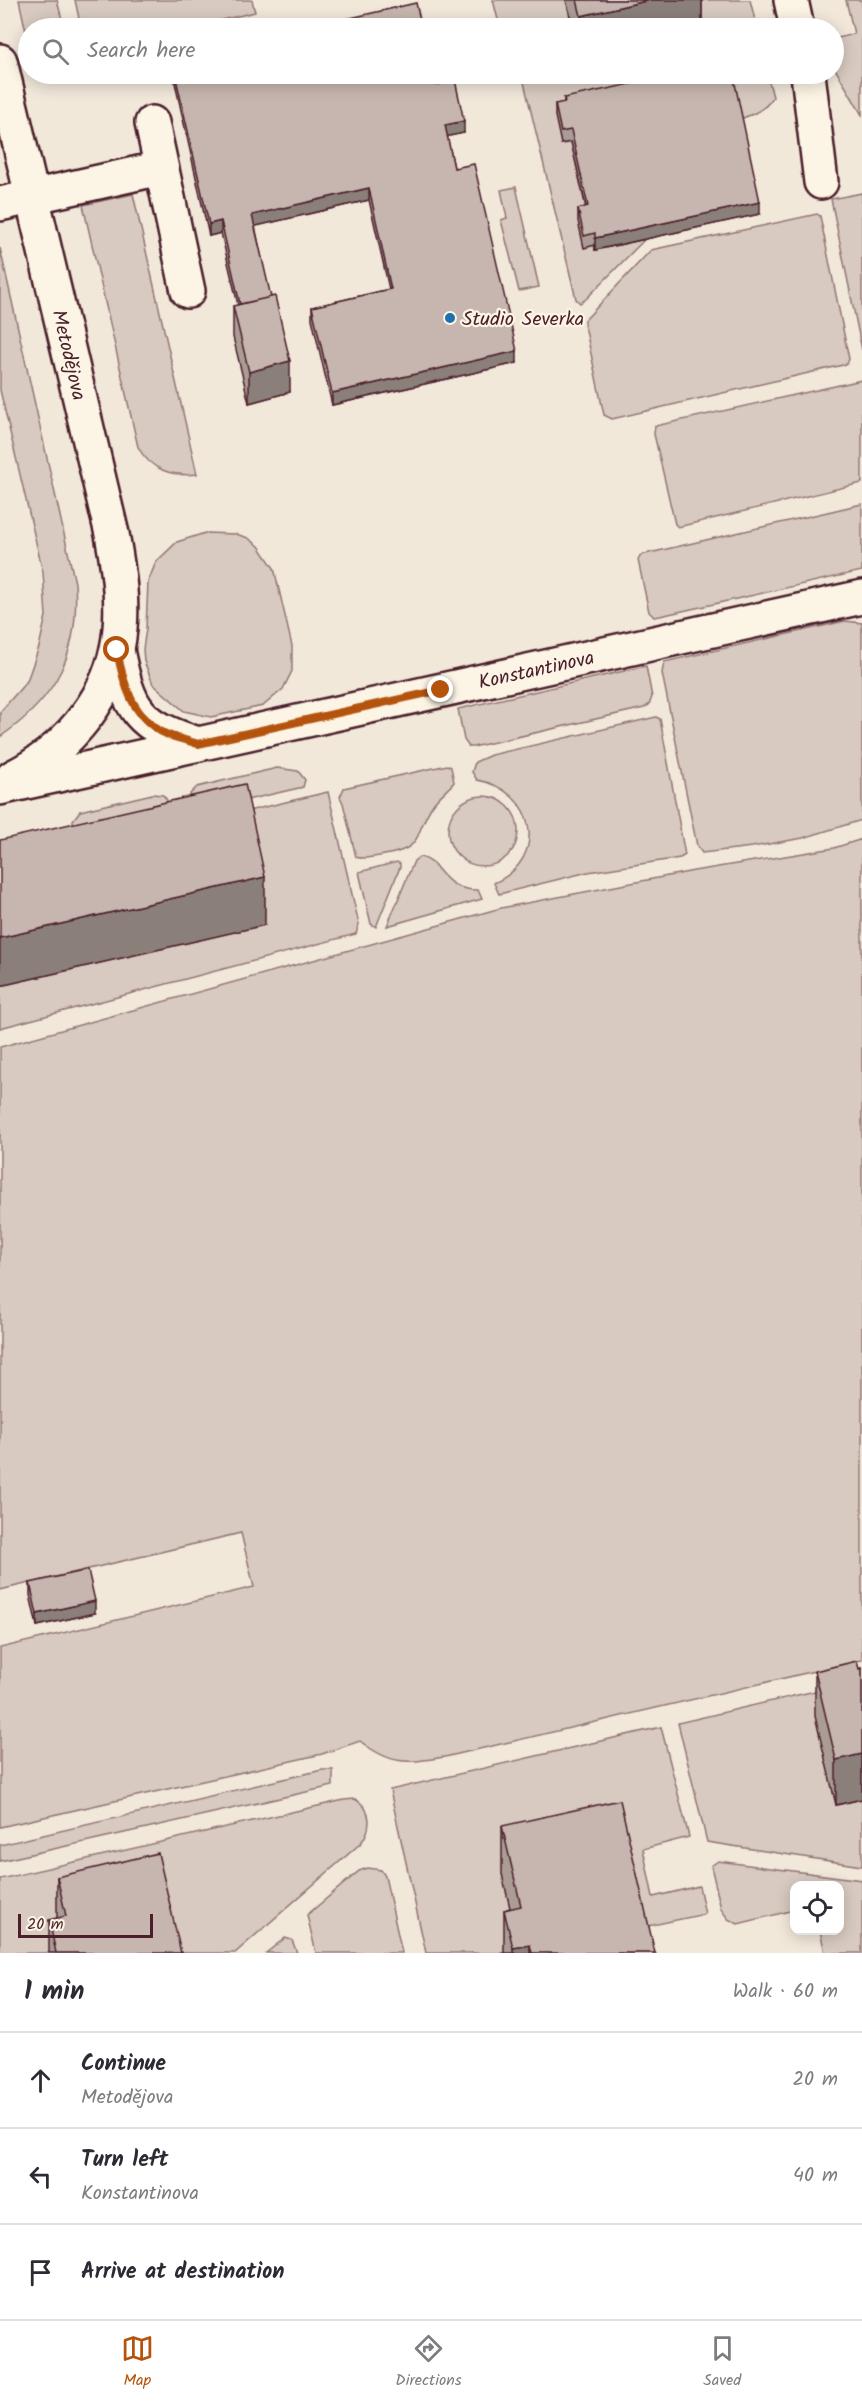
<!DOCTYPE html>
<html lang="en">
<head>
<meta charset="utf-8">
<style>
	:root { --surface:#fff; --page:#f7f7f7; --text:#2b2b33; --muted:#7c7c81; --line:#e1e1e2; --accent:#b45309 }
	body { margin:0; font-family:Kalam,sans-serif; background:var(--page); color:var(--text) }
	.controls { position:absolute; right:18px; bottom:18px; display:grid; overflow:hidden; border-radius:12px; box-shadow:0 3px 15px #0003 }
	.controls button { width:54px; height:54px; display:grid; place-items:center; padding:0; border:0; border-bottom:2px solid var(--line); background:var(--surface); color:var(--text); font:30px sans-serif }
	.scale { position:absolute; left:18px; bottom:15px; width:135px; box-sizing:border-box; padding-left:6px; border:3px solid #4a1f2b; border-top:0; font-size:16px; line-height:21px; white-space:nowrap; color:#4a1f2b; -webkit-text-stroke:4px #fcf5e5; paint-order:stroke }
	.stop { position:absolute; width:18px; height:18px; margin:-14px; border:4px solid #b45309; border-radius:50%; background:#fff }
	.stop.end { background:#b45309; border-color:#fff; box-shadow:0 2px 6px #0008 }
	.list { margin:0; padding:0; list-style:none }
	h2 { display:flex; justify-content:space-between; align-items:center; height:78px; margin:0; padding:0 24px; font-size:26px }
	h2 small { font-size:20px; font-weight:400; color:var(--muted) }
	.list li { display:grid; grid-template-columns:39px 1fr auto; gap:18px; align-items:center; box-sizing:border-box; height:96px; padding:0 24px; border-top:2px solid var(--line) }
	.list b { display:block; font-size:22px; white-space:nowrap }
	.list p { margin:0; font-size:20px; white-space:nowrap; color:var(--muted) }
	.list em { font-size:20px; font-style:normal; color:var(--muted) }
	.icon { flex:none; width:33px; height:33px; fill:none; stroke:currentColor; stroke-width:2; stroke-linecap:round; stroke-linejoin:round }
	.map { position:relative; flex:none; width:862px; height:1953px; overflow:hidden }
	.search { position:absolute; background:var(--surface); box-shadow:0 3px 15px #0003; left:18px; right:18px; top:18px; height:66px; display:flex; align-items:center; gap:15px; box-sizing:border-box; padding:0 21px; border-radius:33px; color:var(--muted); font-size:22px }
	.sheet { height:366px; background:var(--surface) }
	nav { display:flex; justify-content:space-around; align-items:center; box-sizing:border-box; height:84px; border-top:2px solid var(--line); background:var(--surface); font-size:16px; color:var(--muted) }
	nav a { display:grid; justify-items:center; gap:3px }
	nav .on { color:var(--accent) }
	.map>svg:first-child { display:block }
	.green { fill:#d8cac0; stroke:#917476; stroke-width:1.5 }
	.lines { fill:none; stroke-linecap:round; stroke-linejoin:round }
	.minor-casing { stroke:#4a1f2b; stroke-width:38 }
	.minor { stroke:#fcf5e5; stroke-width:33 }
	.wall { fill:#ab9d96; stroke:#4a1f2b; stroke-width:1.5 }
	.shaded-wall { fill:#8b7f7a; stroke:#4a1f2b; stroke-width:1.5 }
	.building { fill:#c7b6af; stroke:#4a1f2b; stroke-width:1.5 }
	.route { stroke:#b45309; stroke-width:8 }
	.poi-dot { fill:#1f6fb2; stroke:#fcf5e5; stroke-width:2 }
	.labels { text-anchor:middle; stroke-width:4.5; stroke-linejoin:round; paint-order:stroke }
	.poi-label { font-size:20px; fill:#4a1f2b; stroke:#fcf5e5; text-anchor:start }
	.street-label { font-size:20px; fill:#4a1f2b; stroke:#fcf5e5 }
</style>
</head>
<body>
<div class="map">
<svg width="862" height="1953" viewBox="0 0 862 1953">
	<rect width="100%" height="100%" fill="#f1e8da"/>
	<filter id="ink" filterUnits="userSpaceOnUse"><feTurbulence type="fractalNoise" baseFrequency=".0167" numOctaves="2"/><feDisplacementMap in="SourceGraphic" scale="12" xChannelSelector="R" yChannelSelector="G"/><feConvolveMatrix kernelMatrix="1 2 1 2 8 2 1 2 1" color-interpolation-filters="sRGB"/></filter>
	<g filter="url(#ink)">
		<!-- green -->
		<path class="green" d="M19 0H57L64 28H28V41Z
			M75 0H252L255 12 188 28H81Z
			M493 0H566L573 28H507L499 24Z
			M694 0H750L757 28H700Z
			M846 0H861L862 3V115L834 67V39L854 34Z
			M522 74H767L773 97C765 110 754 114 740 119L730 75 561 144 571 142 588 218 584 247 595 245V250L645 239 586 299 580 303 576 299Z
			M516 187 539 287 519 291 501 220 507 218 501 190Z
			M862 193V350L831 199Z
			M133 194 197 474C173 477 150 470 138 447L83 205Z
			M817 214 820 216 849 359 847 364 612 419 604 415 584 321 651 250Z
			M0 248 75 583C80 652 57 698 0 737V712L27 681 39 647 46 616 43 572 0 390Z
			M862 380V483L678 527 675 524 654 434 655 426Z
			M862 504V571L660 616 654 617 649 612 638 560 641 555Z
			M205 533 236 534 248 538 259 546 274 568 292 646V671L283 689 263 706 211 717 184 711 153 684 144 661 143 649 146 629 148 582 156 562 177 542Z
			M845 621 862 623V820L803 838 752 847 702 853 697 846 662 673 664 662Z
			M646 666 652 697 649 705 644 708 473 747H469L464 740 458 709Z
			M656 717 660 719 685 855 680 858 588 872 499 894 494 883C550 858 535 790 477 780L472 772 475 762 491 755Z
			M447 765 451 767 454 782C448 790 438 796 432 806 412 837 426 849 379 856 371 857 364 860 356 857L343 803 340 797 344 788Z
			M277 768 298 771 305 780 303 787 195 812 190 794 197 787Z
			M328 792 359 924 356 934 0 1028V986L265 925 197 823Z
			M152 794 163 795 167 800 177 847 73 826V820L80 811Z
			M448 831a35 35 0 1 1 70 0a35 35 0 1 1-70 0Z
			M862 839V1660L445 1757C407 1763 392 1766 360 1741L322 1754 0 1827V1648L254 1587 241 1533 0 1590V1047L501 908 694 871 834 848Z
			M419 857C442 860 439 890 478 890L482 899 387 926 414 861Z
			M397 862 400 864V867L376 927 371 924 359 872Z
			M862 1680 836 1804 862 1799V1866L707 1842 678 1723Z
			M661 1727 689 1837 643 1849 653 1897 699 1886 705 1914 520 1953H426L390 1790Z
			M322 1770H333V1786L0 1861V1845Z
			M355 1799C373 1809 372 1828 361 1843L235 1953H0V1879L344 1800Z
			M718 1861 862 1880V1953H825L820 1931 840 1930V1886H794V1910L738 1924 728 1919 721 1909 711 1866Z
			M368 1868 381 1870 385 1876 402 1953H316L307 1915 359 1871Z
			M285 1938 292 1940 297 1953H266Z"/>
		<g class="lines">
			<defs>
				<g id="minor">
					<path d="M791 0 797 28"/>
					<path id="s1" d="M0 61 112 534C119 572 125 611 117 649 106 704 62 753 13 777"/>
					<path d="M808 74 821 182"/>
					<path d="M152 123 188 291"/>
					<path d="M0 204 161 168"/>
					<path d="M117 650C129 711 138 725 198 744"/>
					<path id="s2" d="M0 788 862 597"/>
				</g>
			</defs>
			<!-- minor casing -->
			<use href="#minor" class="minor-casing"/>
			<!-- minor -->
			<use href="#minor" class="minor"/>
		</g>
		<!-- wall -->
		<path class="wall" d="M566 0H702V28H573Z
			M173 74H433L436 85 464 133 447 136 454 168 517 363 332 405 312 319V307L389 289 369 200 255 226 290 392 249 403 233 337V306L238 305 221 233 209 236Z
			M564 98 760 214 595 250V245L584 248 578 221V209L586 207 571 142 561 144 555 116V104L564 103Z
			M30 1583 95 1613 37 1626 30 1595Z
			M862 1668V1799L836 1805 815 1716V1671Z
			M502 1826 655 1953H504V1910L510 1908 502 1874Z
			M57 1877 181 1953H49V1920L57 1918Z"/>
		<!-- shaded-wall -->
		<path class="shaded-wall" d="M650 0H702V28H581V16Z
			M464 121V133L445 137V125Z
			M369 188V200L252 227V215Z
			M760 202V214L595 250V238Z
			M221 221V233L209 236V224Z
			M517 351V363L332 405V393Z
			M290 361V392L249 403V372Z
			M265 877V925L0 986V938Z
			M95 1601V1613L37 1626V1614Z
			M862 1754V1799L836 1805V1760Z
			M530 1945V1953H513V1948Z"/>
		<!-- building -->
		<path class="building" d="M577 0H650L581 16Z
			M416 3 422 28H307Z
			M175 74H433L436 85 455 80 464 121 445 125 454 168 474 164 517 351 332 393 312 307 391 289 369 188 252 215 271 297 240 304 221 221 209 224Z
			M678 74H733L760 202 595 238V233L584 236 578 209 588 206 571 130 561 132 555 104 565 102 564 98Z
			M275 296 290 361 249 372 233 306Z
			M245 784 265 877 0 938V840Z
			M88 1570 95 1601 37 1614 30 1583Z
			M857 1661 859 1669 862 1668V1754L836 1760 815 1671Z
			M620 1800 655 1953H532L530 1945 513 1948 504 1910 521 1906 502 1826Z
			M158 1853 181 1953H56L49 1920 66 1916 57 1877Z"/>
	</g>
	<g class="lines" filter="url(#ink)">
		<!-- route -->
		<path class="route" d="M117 650C123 683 132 718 166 734 176 738 187 740 198 744L441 690"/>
	</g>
	<!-- markers -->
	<circle class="poi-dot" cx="450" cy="318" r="6"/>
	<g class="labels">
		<!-- poi labels -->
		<g class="poi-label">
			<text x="462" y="325">Studio Severka</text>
		</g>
		<!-- street labels -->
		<g class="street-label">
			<text dy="7" stroke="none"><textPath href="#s1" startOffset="302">Metodějova</textPath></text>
			<text dy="7" stroke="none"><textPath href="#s2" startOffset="549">Konstantinova</textPath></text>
		</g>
	</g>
</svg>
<div class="controls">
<button><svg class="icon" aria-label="locate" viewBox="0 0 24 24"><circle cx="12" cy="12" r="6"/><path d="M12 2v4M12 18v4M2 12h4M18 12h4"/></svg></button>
</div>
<div class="scale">20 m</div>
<div class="stop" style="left:117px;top:650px"></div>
<div class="stop end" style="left:441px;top:690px"></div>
<div class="search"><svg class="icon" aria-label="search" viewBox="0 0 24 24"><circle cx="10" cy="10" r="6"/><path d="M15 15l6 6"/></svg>Search here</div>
</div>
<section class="sheet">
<h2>1 min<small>Walk · 60 m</small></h2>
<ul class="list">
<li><svg class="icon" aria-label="ahead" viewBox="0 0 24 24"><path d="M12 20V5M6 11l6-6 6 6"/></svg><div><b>Continue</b><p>Metodějova</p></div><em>20 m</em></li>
<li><svg class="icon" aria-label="left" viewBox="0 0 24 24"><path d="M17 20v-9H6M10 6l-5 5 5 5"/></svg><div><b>Turn left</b><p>Konstantinova</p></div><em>40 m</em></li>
<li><svg class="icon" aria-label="arrive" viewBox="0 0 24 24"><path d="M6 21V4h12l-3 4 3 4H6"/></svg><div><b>Arrive at destination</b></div></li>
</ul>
</section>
<nav>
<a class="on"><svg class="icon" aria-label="map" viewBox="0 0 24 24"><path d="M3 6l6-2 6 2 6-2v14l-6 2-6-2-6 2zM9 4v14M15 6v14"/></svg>Map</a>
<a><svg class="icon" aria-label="directions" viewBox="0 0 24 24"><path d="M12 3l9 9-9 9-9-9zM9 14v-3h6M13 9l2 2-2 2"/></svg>Directions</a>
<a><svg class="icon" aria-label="saved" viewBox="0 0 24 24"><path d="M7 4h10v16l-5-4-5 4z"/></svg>Saved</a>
</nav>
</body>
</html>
